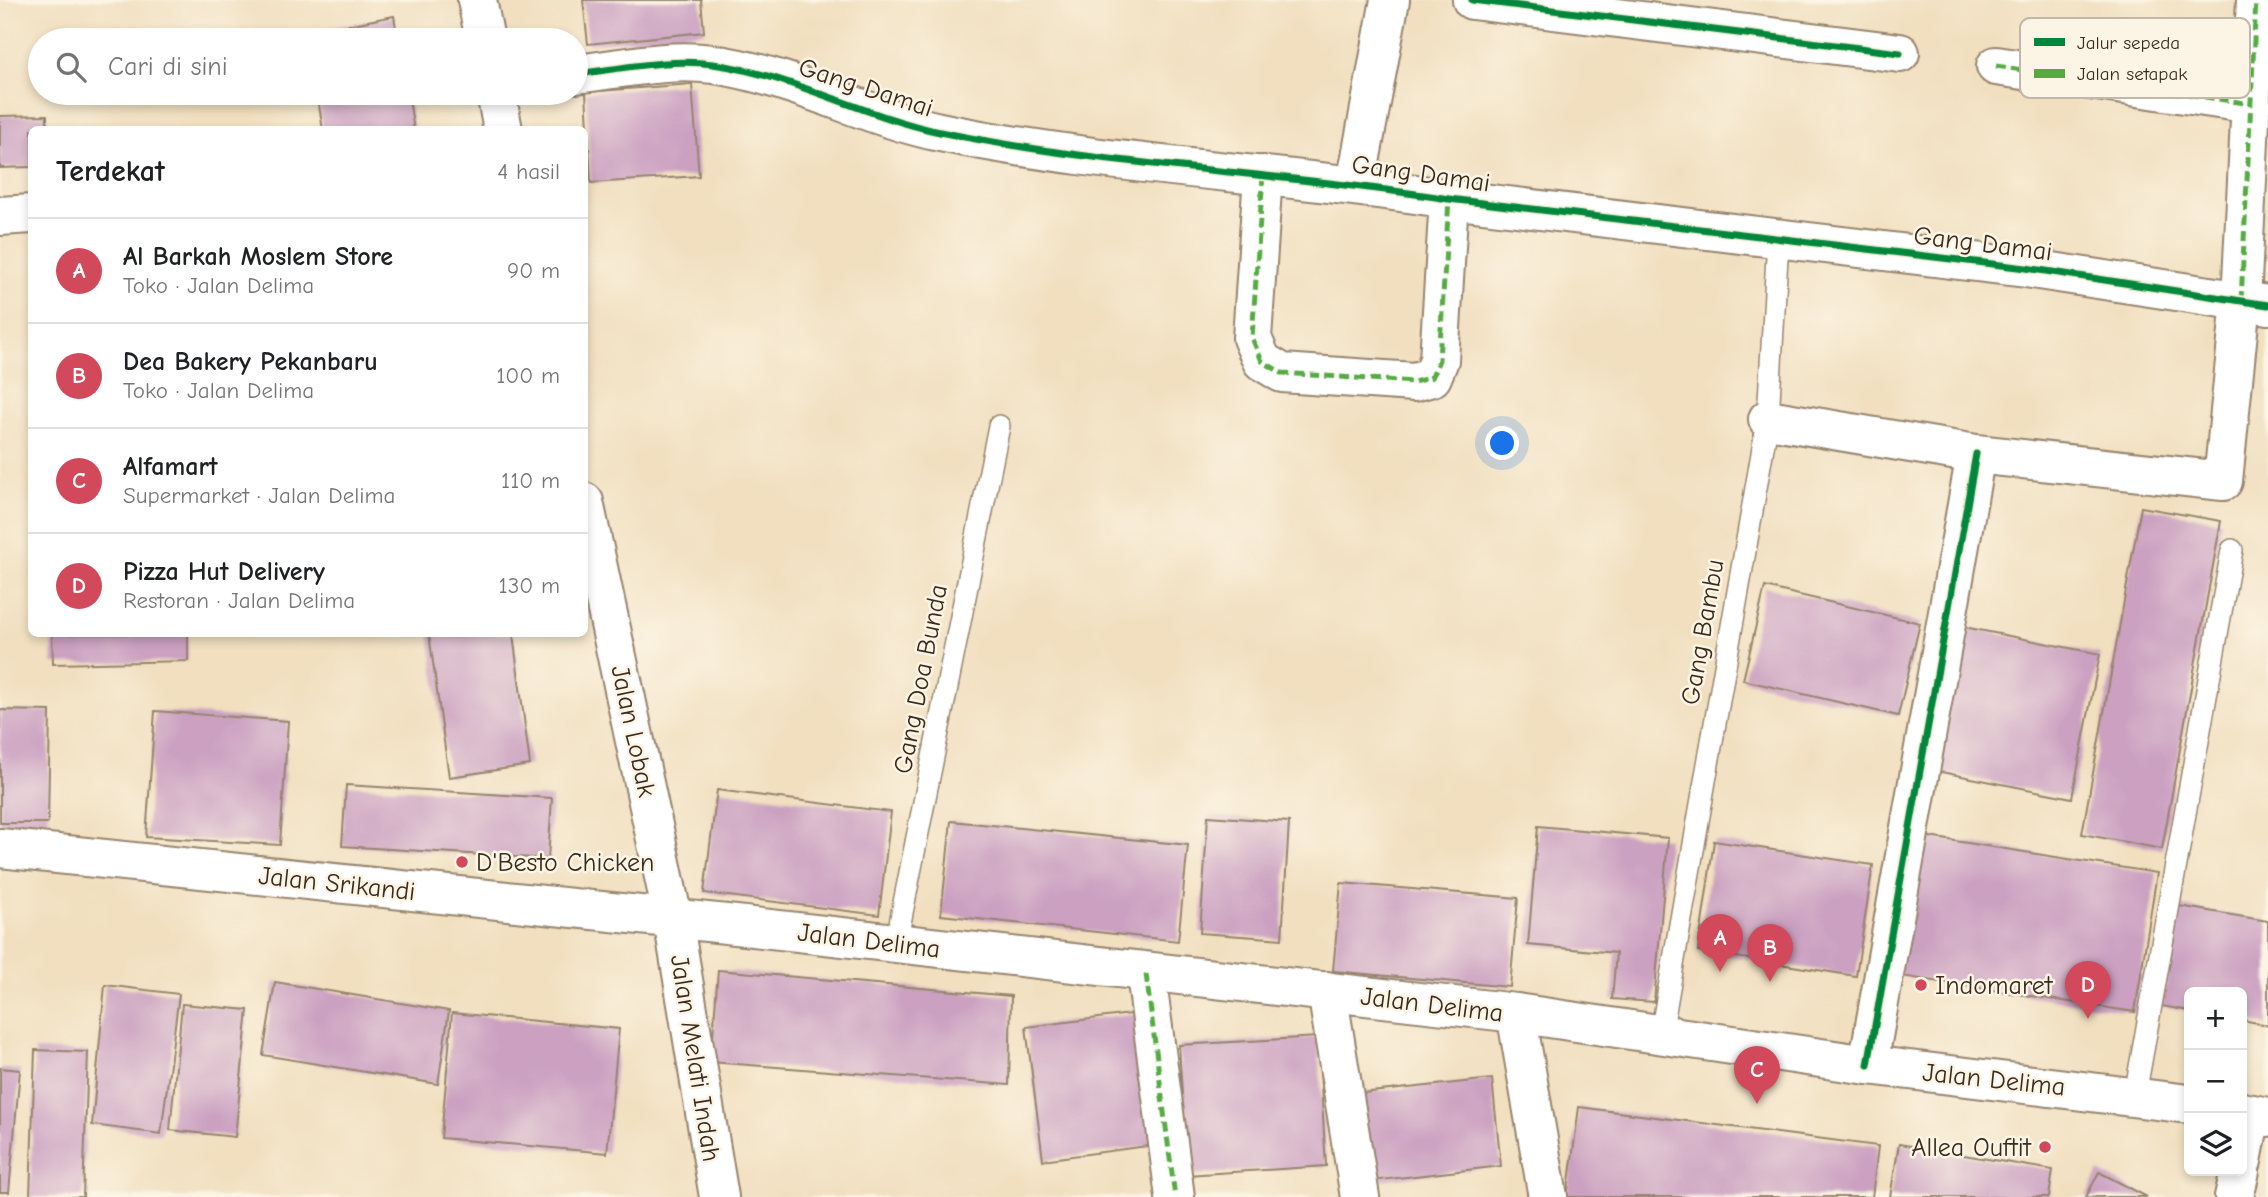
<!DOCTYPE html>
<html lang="id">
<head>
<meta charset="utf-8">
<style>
	:root { --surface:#fff; --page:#f2f2f2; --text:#202124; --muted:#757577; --line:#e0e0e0; --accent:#d1495b }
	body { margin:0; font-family:"Comic Neue",sans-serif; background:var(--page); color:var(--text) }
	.controls { position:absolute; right:21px; bottom:21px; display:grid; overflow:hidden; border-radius:10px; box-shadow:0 4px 10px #0003 }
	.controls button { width:63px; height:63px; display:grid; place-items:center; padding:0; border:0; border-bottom:2px solid var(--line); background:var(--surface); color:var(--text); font:35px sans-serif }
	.you { position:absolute; left:1503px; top:444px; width:24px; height:24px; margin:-18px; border:5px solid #fff; border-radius:50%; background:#1a73e8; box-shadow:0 0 0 10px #1a73e833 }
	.badge { display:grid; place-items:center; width:46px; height:46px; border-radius:50%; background:var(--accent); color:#fff; font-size:23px; font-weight:700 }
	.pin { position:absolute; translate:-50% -58px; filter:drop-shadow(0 2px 4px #0008) }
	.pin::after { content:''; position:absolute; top:37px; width:24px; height:21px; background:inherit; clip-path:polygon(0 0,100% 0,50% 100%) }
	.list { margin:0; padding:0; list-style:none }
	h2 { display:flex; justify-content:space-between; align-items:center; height:91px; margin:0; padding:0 28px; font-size:30px }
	h2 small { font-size:23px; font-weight:400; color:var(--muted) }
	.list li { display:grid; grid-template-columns:46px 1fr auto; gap:21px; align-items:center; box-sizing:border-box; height:105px; padding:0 28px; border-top:2px solid var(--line) }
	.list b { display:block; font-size:26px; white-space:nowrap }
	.list p { margin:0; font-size:23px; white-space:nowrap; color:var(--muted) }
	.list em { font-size:23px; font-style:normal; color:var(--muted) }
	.icon { flex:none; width:38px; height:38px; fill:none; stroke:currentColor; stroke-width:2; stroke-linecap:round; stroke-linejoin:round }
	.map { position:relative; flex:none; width:2268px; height:1197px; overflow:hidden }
	.search { position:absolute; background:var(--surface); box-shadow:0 4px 10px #0003; left:28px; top:28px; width:560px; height:77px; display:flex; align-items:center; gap:18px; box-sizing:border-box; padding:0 24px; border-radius:38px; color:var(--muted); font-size:26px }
	.panel { position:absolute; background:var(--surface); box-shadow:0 4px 10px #0003; left:28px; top:126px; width:560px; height:511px; border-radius:10px }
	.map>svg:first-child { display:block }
	.building { fill:#cba0c1 }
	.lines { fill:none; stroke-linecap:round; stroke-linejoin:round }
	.service-casing { stroke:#96846e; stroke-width:24 }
	.minor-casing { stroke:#96846e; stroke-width:42 }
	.secondary-casing { stroke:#96846e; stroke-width:42 }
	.service { stroke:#fff; stroke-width:21 }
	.minor { stroke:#fff; stroke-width:38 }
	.secondary { stroke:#fff; stroke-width:38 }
	.quiet { stroke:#55ab43; stroke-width:5; stroke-dasharray:10 5; stroke-linecap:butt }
	.cycleway-casing { stroke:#fcf5e5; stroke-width:11 }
	.cycleway { stroke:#00873e; stroke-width:7 }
	.poi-dot { fill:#d1495b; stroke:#fcf5e5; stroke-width:2.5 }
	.labels { text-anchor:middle; stroke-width:5; stroke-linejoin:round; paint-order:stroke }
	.street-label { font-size:26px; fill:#3b2a1e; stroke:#fcf5e5 }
	.poi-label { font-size:26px; fill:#3b2a1e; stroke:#fcf5e5; text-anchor:start }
	.key { fill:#fcf5e5; stroke:#c2b8a9; stroke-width:2 }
	.key-label { font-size:19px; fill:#3b2a1e }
</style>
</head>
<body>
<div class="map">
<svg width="2268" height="1197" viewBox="0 0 2268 1197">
	<rect width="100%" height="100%" fill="#fcf5e5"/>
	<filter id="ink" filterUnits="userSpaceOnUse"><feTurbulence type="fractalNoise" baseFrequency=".0143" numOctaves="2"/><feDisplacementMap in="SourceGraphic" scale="14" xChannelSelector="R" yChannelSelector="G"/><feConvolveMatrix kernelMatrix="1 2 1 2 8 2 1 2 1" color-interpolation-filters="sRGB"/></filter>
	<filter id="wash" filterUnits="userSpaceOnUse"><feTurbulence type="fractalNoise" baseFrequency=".00686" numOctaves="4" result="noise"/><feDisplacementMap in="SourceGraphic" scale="28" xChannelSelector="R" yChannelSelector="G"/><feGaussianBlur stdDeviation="1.57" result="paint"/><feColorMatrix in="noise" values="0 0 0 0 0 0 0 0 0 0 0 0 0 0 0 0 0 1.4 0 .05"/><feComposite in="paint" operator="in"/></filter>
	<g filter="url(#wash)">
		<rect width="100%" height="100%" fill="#f1dfbf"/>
		<g id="blocks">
			<!-- building -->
			<path class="building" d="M583 0H701L704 32 588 44Z
				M394 16 398 40H308L306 33Z
				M103 36V40H45V37Z
				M692 84 699 176 591 183 586 92Z
				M317 93H408L414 130H323Z
				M47 115V130H32V167L0 168V116Z
				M2141 507 2221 521 2162 849 2082 834Z
				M1765 587 1920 623 1898 716 1743 680Z
				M1959 626 2100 654 2072 798 1931 770Z
				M52 634H188V661L53 664Z
				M429 634H513L530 765 449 777Z
				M0 710 50 711 48 823H0Z
				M155 711 288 721 280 845 146 837Z
				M346 785 552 798 548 859 342 846Z
				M717 790 891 812 879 915 704 893Z
				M1208 816 1289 822 1282 939 1200 933Z
				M951 821 1188 845 1178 941 941 915Z
				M1538 826 1668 838 1654 1002 1612 999 1616 953 1528 945Z
				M1917 835 2157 873 2135 1012 1895 975Z
				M1714 841 1873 865 1856 976 1698 951Z
				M1341 883 1518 898 1510 987 1333 971Z
				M2179 906 2268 921V1025L2242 1020V992H2189V1011L2162 1006Z
				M718 970 1011 996 1009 1085 711 1062Z
				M275 982 449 1011 438 1084 263 1055Z
				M105 985 179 994 161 1134 92 1125Z
				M182 1004 248 1010 235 1137 170 1130Z
				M452 1013 619 1029 607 1153 441 1138Z
				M1138 1013 1155 1145 1043 1160 1026 1027Z
				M1318 1037 1326 1166 1187 1175 1179 1045Z
				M35 1050 88 1052 83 1197H30Z
				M0 1068 20 1070 9 1192H0Z
				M1492 1079 1501 1166 1372 1181 1362 1093Z
				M1579 1107 1878 1146 1872 1197H1567Z
				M1899 1144 2053 1170 2049 1197H1890Z
				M2099 1172 2147 1197H2086Z"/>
		</g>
	</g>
	<g filter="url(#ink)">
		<use href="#blocks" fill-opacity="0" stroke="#96846e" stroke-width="2"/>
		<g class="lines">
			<defs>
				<path id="service" d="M896 943 999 426
					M1661 1034 1768 419 1778 238
					M2135 1095 2232 550"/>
				<path id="minor" d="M1472 0 1900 53
					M1996 66 2252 104
					M576 74C620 69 668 58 713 64 791 75 863 116 940 132 1108 167 1280 172 1449 199L2026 268 2268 305
					M1263 175 1252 338 1262 361 1282 373 1414 382 1432 377 1439 360 1449 199
					M1356 184 1390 0
					M0 216 32 214
					M1768 419 1976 454 2223 481 2241 301 2256 0
					M1146 974 1175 1197
					M1327 991 1360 1197
					M1516 1013 1548 1197
					M1868 1065 1976 454
					M2242 1161 2251 1114
					M2234 1197 2240 1171"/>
				<path id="secondary" d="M477 0 485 40
					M496 93 503 130
					M584 502 673 919 719 1197
					M0 848 736 925 1516 1013 1868 1065 2189 1104
					M2242 1112 2268 1117"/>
			</defs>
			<!-- service casing -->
			<use href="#service" class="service-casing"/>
			<!-- minor casing -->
			<use href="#minor" class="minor-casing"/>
			<!-- secondary casing -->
			<use href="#secondary" class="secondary-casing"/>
			<!-- service -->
			<use href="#service" class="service"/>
			<!-- minor -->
			<use href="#minor" class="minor"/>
			<!-- secondary -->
			<use href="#secondary" class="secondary"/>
			<!-- quiet -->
			<path class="quiet" d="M1996 66 2252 104
				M1263 175 1252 338 1262 361 1282 373 1414 382 1432 377 1439 360 1449 199
				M2241 301 2256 0
				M1146 974 1175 1197"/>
			<defs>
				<path id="cycleway" d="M1472 0 1900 53
					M576 74C620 69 668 58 713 64 791 75 863 116 940 132 1108 167 1280 172 1449 199L2026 268 2268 305
					M1868 1065 1976 454"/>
			</defs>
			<!-- cycleway casing -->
			<use href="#cycleway" class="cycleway-casing"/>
			<!-- cycleway -->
			<use href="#cycleway" class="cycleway"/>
		</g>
	</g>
	<!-- markers -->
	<g class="poi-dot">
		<circle cx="462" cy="862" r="7"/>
		<circle cx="1921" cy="985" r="7"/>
		<circle cx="2045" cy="1147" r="7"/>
	</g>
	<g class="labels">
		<!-- street labels -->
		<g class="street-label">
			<text transform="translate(866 87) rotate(18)" y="9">Gang Damai</text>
			<text transform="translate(1421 173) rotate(8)" y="9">Gang Damai</text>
			<text transform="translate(1983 243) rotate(7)" y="9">Gang Damai</text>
			<text transform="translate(1702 632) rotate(-80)" y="9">Gang Bambu</text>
			<text transform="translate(920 679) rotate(-79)" y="9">Gang Doa Bunda</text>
			<text transform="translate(634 731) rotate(78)" y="9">Jalan Lobak</text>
			<text transform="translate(337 883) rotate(6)" y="9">Jalan Srikandi</text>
			<text transform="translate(869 940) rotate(7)" y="9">Jalan Delima</text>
			<text transform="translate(1432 1004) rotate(7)" y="9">Jalan Delima</text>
			<text transform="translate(696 1058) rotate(81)" y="9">Jalan Melati Indah</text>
			<text transform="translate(1994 1079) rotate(6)" y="9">Jalan Delima</text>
		</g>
		<!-- poi labels -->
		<g class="poi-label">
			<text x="476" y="871">D'Besto Chicken</text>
			<text x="1935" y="994">Indomaret</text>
			<text x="2031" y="1156" text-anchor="end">Allea Ouftit</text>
		</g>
	</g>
	<!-- legend -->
	<rect x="2020" y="18" width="230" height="80" rx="10" class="key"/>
	<rect x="2034" y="38" width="31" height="8" fill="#00873e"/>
	<rect x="2034" y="69" width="31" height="9" fill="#55ab43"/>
	<g class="key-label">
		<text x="2077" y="49">Jalur sepeda</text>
		<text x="2077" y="80">Jalan setapak</text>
	</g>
</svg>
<div class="controls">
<button>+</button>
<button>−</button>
<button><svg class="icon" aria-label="layers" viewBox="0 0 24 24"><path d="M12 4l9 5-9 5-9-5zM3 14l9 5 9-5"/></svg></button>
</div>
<div class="you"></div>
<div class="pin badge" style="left:1720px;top:972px">A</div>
<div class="pin badge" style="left:1770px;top:982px">B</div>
<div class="pin badge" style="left:1757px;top:1104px">C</div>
<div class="pin badge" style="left:2088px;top:1019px">D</div>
<div class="search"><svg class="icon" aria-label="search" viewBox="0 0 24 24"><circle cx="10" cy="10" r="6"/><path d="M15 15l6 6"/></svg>Cari di sini</div>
<section class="panel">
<h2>Terdekat<small>4 hasil</small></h2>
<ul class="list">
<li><span class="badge">A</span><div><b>Al Barkah Moslem Store</b><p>Toko · Jalan Delima</p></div><em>90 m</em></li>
<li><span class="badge">B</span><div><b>Dea Bakery Pekanbaru</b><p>Toko · Jalan Delima</p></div><em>100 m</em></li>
<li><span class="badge">C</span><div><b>Alfamart</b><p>Supermarket · Jalan Delima</p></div><em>110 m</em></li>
<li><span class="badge">D</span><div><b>Pizza Hut Delivery</b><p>Restoran · Jalan Delima</p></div><em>130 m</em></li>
</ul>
</section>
</div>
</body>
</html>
